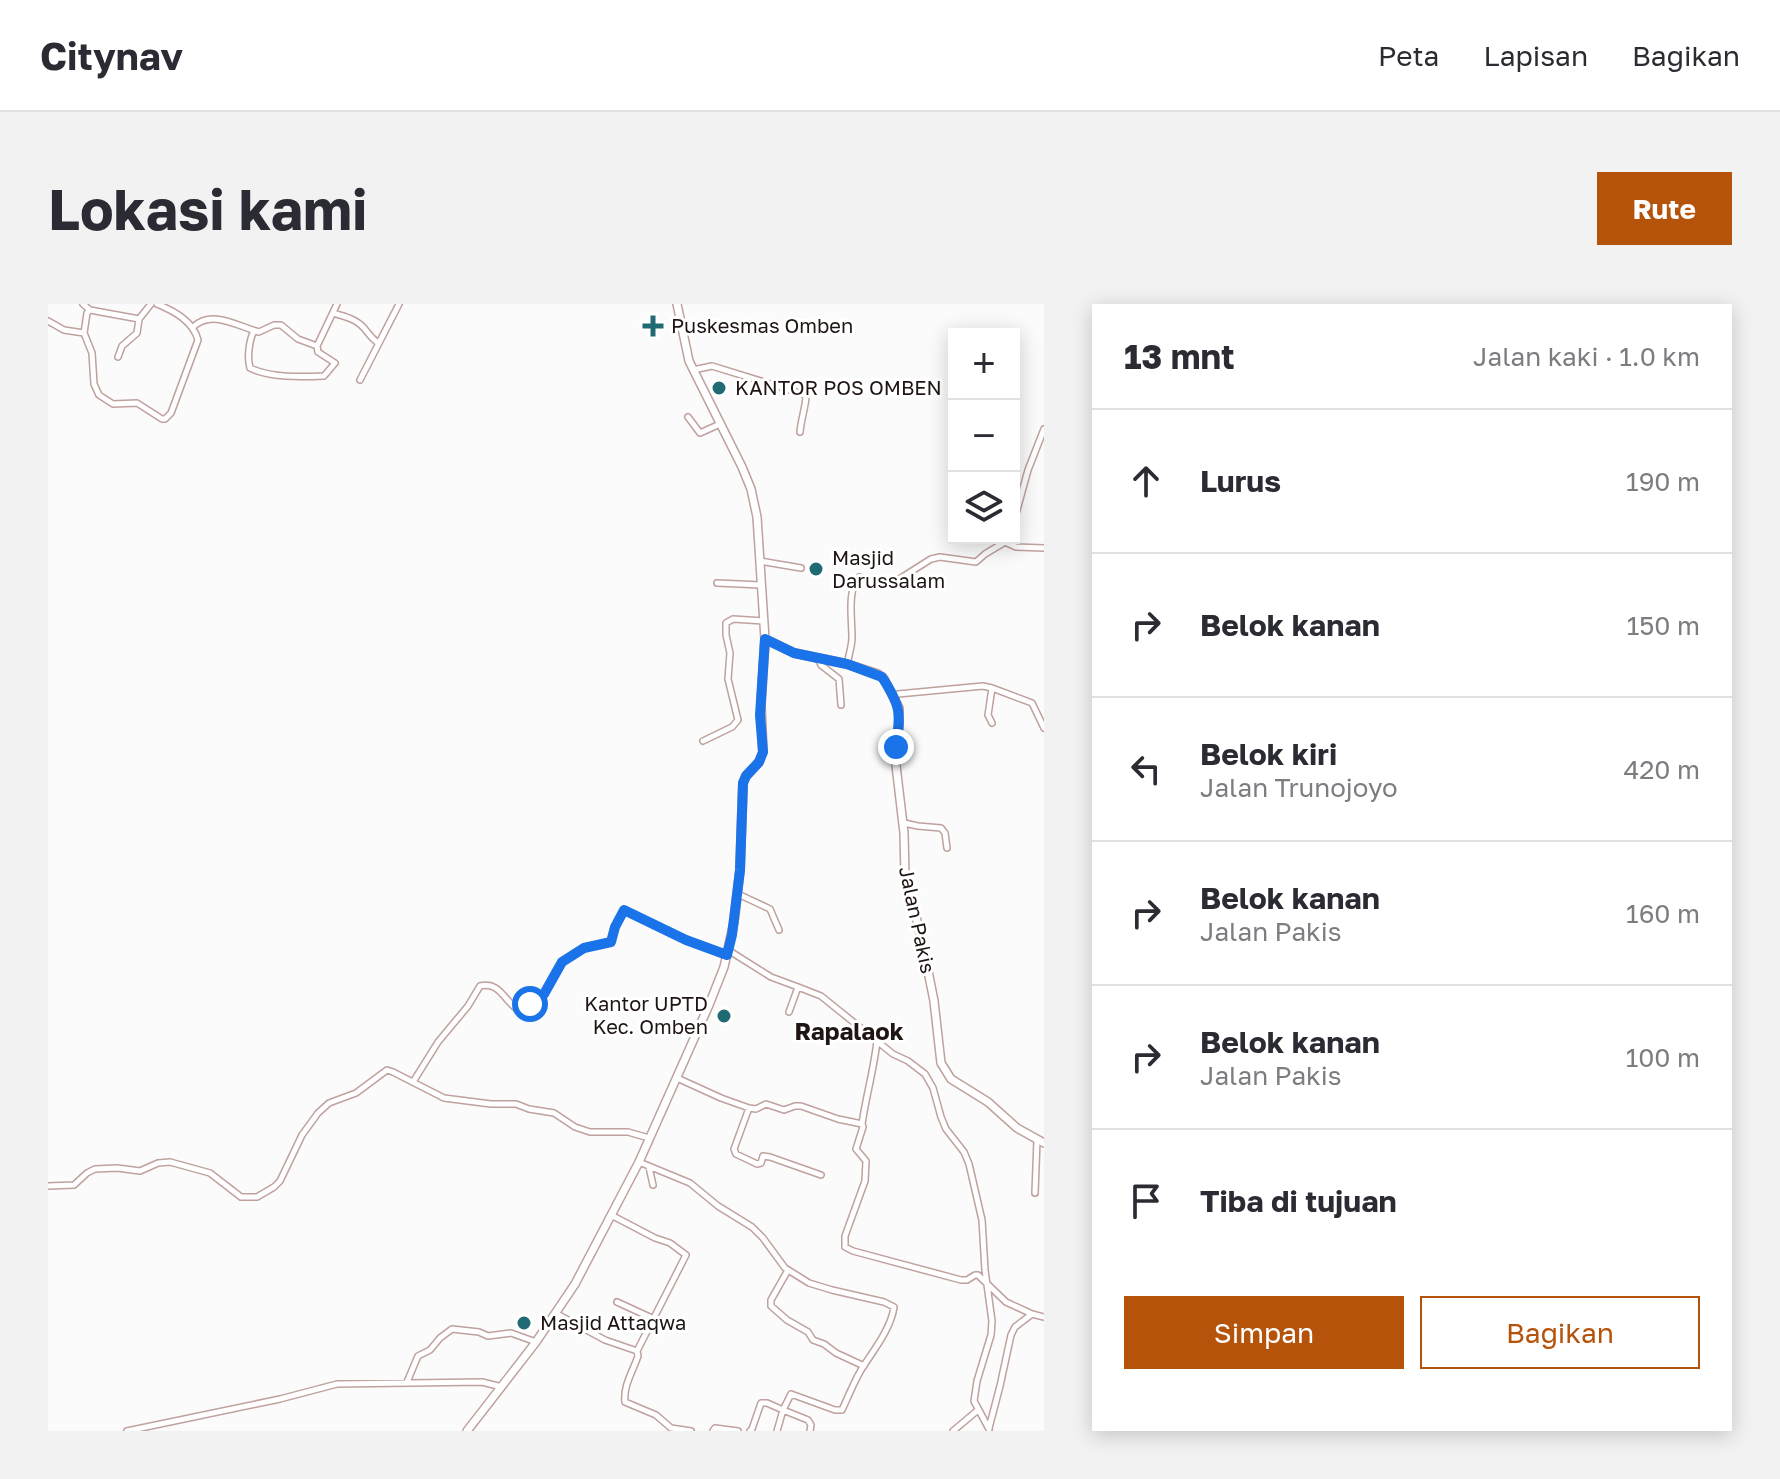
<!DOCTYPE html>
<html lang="id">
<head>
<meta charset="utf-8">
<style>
	:root { --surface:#fff; --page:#f2f2f3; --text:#2b2b33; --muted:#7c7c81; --line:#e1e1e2; --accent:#b45309 }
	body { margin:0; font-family:"Golos Text",sans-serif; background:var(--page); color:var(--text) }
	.controls { position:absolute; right:24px; top:24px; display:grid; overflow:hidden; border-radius:0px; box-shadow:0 4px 20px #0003 }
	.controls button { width:72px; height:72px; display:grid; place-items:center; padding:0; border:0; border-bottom:2px solid var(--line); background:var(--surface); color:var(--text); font:40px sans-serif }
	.stop { position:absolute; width:24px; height:24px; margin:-18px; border:6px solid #1a73e8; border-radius:50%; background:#fff }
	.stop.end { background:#1a73e8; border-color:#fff; box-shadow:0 2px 8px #0008 }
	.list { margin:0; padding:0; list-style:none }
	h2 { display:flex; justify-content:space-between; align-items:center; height:104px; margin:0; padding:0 32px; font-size:34px }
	h2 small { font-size:26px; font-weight:400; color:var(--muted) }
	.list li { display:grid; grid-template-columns:52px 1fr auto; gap:24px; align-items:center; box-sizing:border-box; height:144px; padding:0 32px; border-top:2px solid var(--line) }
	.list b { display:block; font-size:30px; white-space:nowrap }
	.list p { margin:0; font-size:26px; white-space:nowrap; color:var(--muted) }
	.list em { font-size:26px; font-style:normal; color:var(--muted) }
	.actions { display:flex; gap:16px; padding:24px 32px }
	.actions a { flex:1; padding:18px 0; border:2px solid var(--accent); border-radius:0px; text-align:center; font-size:28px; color:var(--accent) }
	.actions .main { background:var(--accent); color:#fff }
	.icon { flex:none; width:44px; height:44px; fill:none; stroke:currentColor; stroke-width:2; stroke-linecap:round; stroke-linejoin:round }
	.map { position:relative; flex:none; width:996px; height:1127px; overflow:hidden; border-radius:0px }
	header { display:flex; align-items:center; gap:48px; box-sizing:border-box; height:112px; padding:0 40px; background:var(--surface); border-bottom:2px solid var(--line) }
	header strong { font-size:38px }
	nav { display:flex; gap:44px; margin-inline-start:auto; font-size:28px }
	.intro { display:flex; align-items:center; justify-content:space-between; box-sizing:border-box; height:192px; padding:0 48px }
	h1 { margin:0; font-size:56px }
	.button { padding:20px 36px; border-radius:0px; background:var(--accent); color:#fff; font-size:28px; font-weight:700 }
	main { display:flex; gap:48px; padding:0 48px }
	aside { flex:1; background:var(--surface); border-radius:0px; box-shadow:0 4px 20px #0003 }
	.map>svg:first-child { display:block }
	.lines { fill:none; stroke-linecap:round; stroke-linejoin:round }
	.street-casing { stroke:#bfa19d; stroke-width:8 }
	.secondary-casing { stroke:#bfa19d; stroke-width:10 }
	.street { stroke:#fff; stroke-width:5 }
	.secondary { stroke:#fff; stroke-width:7 }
	.route { stroke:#1a73e8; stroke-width:10 }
	.poi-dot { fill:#206a73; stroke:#fff; stroke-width:3 }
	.labels { text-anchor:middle; stroke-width:6; stroke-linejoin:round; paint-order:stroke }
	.poi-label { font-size:20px; fill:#1f1513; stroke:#fff; text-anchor:start }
	.street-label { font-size:20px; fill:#1f1513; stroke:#fff }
	.quarter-label { font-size:24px; font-weight:bold; fill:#1f1513; stroke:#fff }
</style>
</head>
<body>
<header>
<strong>Citynav</strong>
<nav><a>Peta</a><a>Lapisan</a><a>Bagikan</a></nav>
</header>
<div class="intro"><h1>Lokasi kami</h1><a class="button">Rute</a></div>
<main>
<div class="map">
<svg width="996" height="1127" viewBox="0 0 996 1127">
	<rect width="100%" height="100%" fill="#fbfbfb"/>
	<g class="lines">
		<defs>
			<path id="street" d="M35 0 42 6
				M285 9C296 12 308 15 316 24 321 30 323 34 330 39
				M0 17 16 26 36 29 39 9 42 6 91 15 103 0
				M145 23C164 5 189 22 211 28L226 21H233L250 35 269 42 289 0
				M206 27C201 36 199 54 202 64 223 74 253 73 276 72L287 59 270 48 269 42
				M36 29 44 49 46 80 51 91 65 100 89 99 114 115H117L123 109 150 36C145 17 126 7 109 0
				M70 53 74 42 89 29 91 15
				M645 66 664 62 755 90 758 93C757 105 753 116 752 128
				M312 76 351 0
				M640 113 652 129 672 120
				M966 217 980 166 996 125
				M712 257 753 264
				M669 279 713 281
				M770 355 773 361 791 375 793 401
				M799 360C801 351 804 342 804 333 804 316 799 285 811 273L833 281 845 279 883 255 892 253 928 258 937 250 957 238 968 243 996 244
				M846 393 850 390 935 382 944 384 984 399 996 424
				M944 419 940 411 944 384
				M655 437 684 423 690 416 680 375 682 349 678 331V319L685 315 716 317
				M856 519 870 522 893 524 897 529 899 544
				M690 590 722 605 731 626
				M680 646 723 673 750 683 741 708
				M750 683 773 692 845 750 860 757 877 770 885 784 893 813 898 825 916 848 921 860 934 916 937 966 944 1017 943 1031 929 1077 926 1097 941 1125
				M629 774 673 794 701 804 708 805 718 800 736 806 747 802H753L790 815 814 820 815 823 808 845 818 857 817 877 797 932V943L805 947 913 976H919L927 971H930L958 998 984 1010
				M365 778 390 738 420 702 432 682C454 677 457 701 474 708L496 690 514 658 536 644 563 638 567 623 576 606 638 636 679 651
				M701 804 686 845 688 850 709 860 713 859 715 852 722 853 773 871
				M814 820C818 792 826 765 829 737
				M591 858 642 879 670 902 704 923 715 934 737 964 761 979 784 986 836 998 846 1003C843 1025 825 1047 813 1066 806 1078 800 1093 794 1106H787L743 1090 735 1106 719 1099H713L704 1125 702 1127
				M601 863 605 881
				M0 882 26 881 39 869 47 865 69 864 92 867 110 859 122 858 162 869 193 893H209L226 883 232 877 254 831 270 809 281 799 308 789 339 766 345 768 396 794 443 800H468L481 805 506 809 527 823 542 828H580L601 834
				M987 889 989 836
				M563 911 607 934 622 939 638 951 589 1047
				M740 966 723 996V1002L739 1016 760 1028 765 1036 776 1040 788 1049 816 1062
				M569 998 606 1015
				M509 1010 557 1036 589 1047 590 1052C585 1067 575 1082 577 1098L608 1111 623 1124 643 1127
				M359 1078 370 1052 382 1046 392 1034 404 1025 431 1028 440 1032 463 1029 488 1038
				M941 1124 952 1082 963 1031 967 1023 984 1010 996 1013
				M79 1127 232 1095 289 1080 434 1078 454 1083
				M665 1127 667 1124 690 1127
				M729 1127 735 1106 760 1116 763 1121 762 1127
				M905 1127 930 1106"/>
			<path id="secondary" d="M717 335 746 349 799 360 830 370 836 375 851 404V421L847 453 856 529 857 572 873 632 886 697 893 759 903 775 940 798 969 824 996 839
				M419 1127 488 1038 527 980 591 858 661 701 676 663 686 618 692 566 695 479 698 472 711 458 715 448 713 401 717 335 709 213 703 185 694 163 641 57 629 0"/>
		</defs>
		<!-- street casing -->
		<use href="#street" class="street-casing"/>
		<!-- secondary casing -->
		<use href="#secondary" class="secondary-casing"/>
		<!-- street -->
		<use href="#street" class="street"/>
		<!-- secondary -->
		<use href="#secondary" class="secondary"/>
	</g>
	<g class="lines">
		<!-- route -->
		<path class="route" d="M482 700 496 690 514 658 536 644 563 638 567 623 576 606 638 636 679 651 684 631 692 566 695 479 698 472 711 458 715 448 712 411 717 335 746 349 799 360 834 373C853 402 853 409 848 443"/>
	</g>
	<!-- markers -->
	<g class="poi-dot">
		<path d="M601 10h8v8h8v8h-8v8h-8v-8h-8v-8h8z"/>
		<circle cx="671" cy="84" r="8"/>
		<circle cx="768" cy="265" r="8"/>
		<circle cx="676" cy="712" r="8"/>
		<circle cx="476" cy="1019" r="8"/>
	</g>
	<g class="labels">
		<!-- poi labels -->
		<g class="poi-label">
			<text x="623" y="29">Puskesmas Omben</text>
			<text x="687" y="91">KANTOR POS OMBEN</text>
			<text x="784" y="261">Masjid<tspan x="784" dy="23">Darussalam</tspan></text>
			<text x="660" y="707" text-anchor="end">Kantor UPTD<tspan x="660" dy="23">Kec. Omben</tspan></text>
			<text x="492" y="1026">Masjid Attaqwa</text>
		</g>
		<!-- street labels -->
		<g class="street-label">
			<text transform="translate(869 616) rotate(78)" y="7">Jalan Pakis</text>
		</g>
		<!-- quarter labels -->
		<g class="quarter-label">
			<text x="801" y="736">Rapalaok</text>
		</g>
	</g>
</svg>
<div class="controls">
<button>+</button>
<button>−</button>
<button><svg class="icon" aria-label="layers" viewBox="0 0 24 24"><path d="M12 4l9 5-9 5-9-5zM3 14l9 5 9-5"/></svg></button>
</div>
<div class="stop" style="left:482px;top:700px"></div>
<div class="stop end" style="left:848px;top:443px"></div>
</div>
<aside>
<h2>13 mnt<small>Jalan kaki · 1.0 km</small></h2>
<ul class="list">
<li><svg class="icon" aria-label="ahead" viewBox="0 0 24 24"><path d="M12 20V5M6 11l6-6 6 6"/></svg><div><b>Lurus</b></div><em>190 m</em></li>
<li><svg class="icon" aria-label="right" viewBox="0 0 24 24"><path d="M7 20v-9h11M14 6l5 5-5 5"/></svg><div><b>Belok kanan</b></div><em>150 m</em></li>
<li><svg class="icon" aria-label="left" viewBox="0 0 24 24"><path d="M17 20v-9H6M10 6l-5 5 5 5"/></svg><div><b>Belok kiri</b><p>Jalan Trunojoyo</p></div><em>420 m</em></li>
<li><svg class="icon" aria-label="right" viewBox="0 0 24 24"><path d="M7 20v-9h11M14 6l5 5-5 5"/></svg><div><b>Belok kanan</b><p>Jalan Pakis</p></div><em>160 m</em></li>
<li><svg class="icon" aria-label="right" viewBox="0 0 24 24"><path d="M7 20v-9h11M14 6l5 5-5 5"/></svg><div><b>Belok kanan</b><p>Jalan Pakis</p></div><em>100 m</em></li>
<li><svg class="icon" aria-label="arrive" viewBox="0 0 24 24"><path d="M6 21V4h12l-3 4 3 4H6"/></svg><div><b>Tiba di tujuan</b></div></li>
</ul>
<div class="actions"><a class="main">Simpan</a><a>Bagikan</a></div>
</aside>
</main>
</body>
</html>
